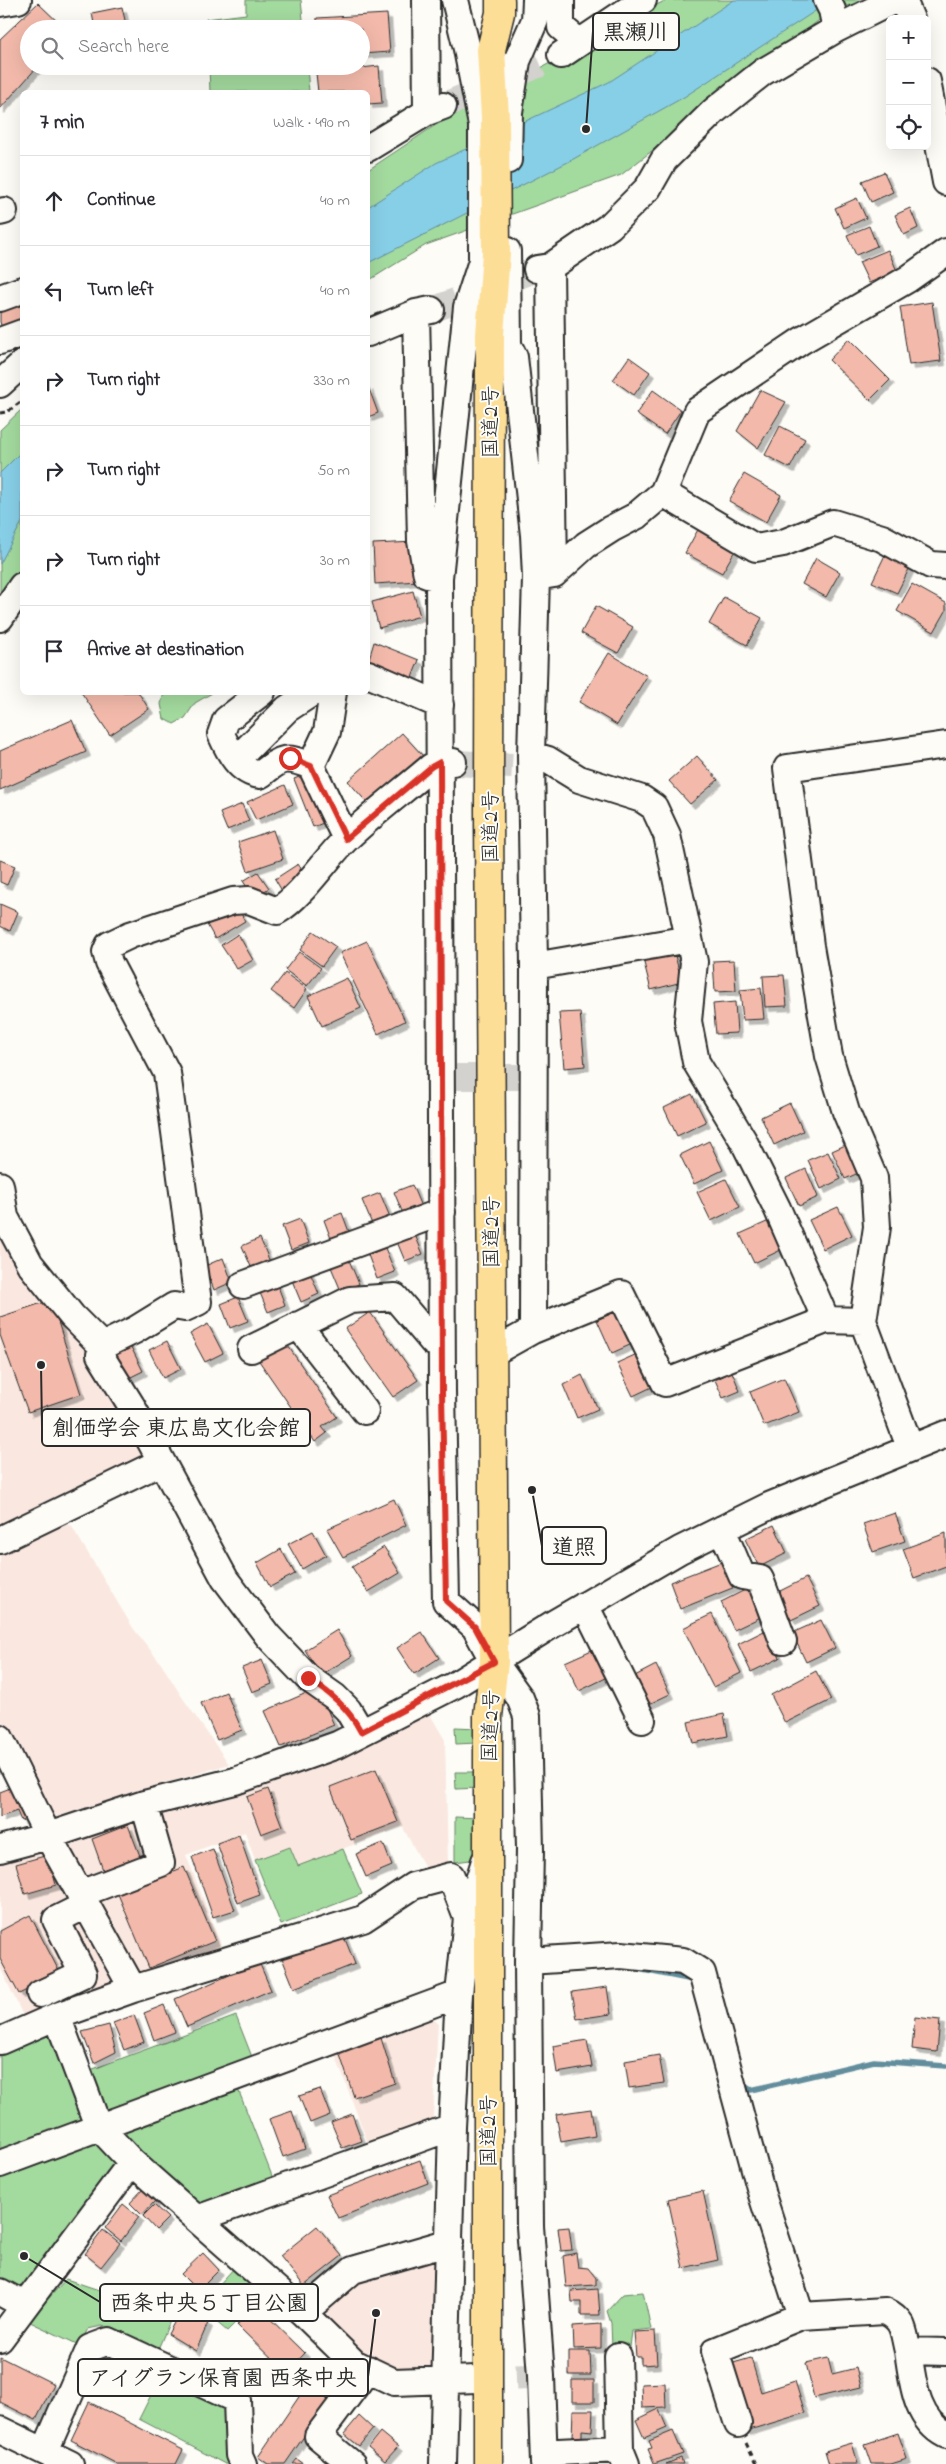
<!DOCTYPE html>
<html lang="en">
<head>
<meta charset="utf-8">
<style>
	:root { --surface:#fff; --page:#f2f2f3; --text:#2b2b33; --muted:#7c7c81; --line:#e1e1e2 }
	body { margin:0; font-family:"Indie Flower","Klee One",sans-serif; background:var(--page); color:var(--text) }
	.controls { position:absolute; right:15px; top:15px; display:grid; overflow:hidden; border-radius:8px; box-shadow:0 5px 20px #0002 }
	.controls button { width:45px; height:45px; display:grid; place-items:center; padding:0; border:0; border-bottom:1px solid var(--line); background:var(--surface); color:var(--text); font:25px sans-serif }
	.stop { position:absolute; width:15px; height:15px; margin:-11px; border:4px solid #d93025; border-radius:50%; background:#fff }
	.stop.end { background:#d93025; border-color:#fff; box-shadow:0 1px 5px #0008 }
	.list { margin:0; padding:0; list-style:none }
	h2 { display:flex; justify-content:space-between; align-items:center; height:65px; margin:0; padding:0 20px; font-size:21px }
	h2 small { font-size:16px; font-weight:400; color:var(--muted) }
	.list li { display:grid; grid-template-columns:32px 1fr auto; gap:15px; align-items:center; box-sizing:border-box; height:90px; padding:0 20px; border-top:1px solid var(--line) }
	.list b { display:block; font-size:19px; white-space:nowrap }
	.list em { font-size:16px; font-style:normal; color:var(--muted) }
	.icon { flex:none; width:28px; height:28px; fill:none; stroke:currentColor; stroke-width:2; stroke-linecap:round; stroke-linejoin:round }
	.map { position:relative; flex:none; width:946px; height:2464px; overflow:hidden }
	.search { position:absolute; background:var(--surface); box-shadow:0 5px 20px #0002; left:20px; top:20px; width:350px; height:55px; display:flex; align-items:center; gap:12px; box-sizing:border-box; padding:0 18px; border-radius:28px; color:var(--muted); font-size:19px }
	.panel { position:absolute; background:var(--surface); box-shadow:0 5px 20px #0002; left:20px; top:90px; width:350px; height:605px; border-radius:8px }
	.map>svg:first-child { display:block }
	.built { fill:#fae8e0 }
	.green { fill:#a3da9e; stroke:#678264 }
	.water { fill:#87cfe7; stroke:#628d9c }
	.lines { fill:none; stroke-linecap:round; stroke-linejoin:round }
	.stream { stroke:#628d9c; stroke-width:5.5 }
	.building { fill:#f3baab; stroke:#2b2b2b; filter:url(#shadow) }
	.minor-tunnel { stroke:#d3d2ce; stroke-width:26; stroke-dasharray:26 13; stroke-linecap:butt }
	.minor-casing { stroke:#2b2b2b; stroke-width:30 }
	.highway-casing { stroke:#2b2b2b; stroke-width:31 }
	.path { stroke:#2b2b2b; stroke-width:3; stroke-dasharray:5 4; stroke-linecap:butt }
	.minor { stroke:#fdfcf7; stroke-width:26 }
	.highway { stroke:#fdde96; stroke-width:28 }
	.route { stroke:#d93025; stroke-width:6 }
	.labels { text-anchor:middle; stroke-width:4; stroke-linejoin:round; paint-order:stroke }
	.street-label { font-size:21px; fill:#2b2b2b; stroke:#fdfcf7 }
	.leader { fill:none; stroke:#2b2b2b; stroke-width:2 }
	.callout-dot { fill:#2b2b2b; stroke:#fdfcf7; stroke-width:2 }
	.callout { fill:#fdfcf7; stroke:#2b2b2b; stroke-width:2 }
	.callout-label { font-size:22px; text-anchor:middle; font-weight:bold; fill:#2b2b2b }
</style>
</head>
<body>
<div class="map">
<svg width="946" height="2464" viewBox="0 0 946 2464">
	<defs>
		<filter id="shadow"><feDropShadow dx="4.5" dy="4.5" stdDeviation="0" flood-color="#0004"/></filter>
	</defs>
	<rect width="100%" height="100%" fill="#fdfcf7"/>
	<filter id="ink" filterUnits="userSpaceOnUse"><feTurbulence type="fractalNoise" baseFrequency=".02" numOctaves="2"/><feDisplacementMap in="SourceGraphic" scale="10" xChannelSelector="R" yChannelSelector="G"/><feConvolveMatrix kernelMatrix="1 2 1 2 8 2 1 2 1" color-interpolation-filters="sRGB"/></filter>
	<g filter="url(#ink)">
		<!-- built -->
		<path class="built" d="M0 1208 79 1335 151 1458 0 1534Z
			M71 1525 133 1628 162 1665 182 1697 229 1764 50 1819 0 1718V1549L44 1527Z
			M428 1711 445 1740 448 1864 427 1871 402 1826 298 1866 290 1847 255 1860 245 1832 186 1855 222 1947 136 1976 61 1840 233 1792 354 1751Z
			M36 1847 52 1859 118 1978 115 1986 26 2022 0 1967V1857Z
			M428 2015 438 2023 433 2117 426 2127 370 2149 334 2052Z
			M428 2257 436 2263 432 2367 425 2377 370 2365 318 2320 319 2306 362 2273Z"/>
		<!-- green -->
		<path class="green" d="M246 0H301L304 29H207L206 19 246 14Z
			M666 0H868L832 10 621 175 426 245 368 281V170L434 126Z
			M209 66H307L309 92H210Z
			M22 409V568L0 601V430Z
			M164 693V692L212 693 195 703 185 718 174 724 164 719 161 704Z
			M455 1727 477 1728V1743L456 1744Z
			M455 1772H479V1788L456 1789Z
			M455 1817 480 1818V1843L470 1860 455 1862Z
			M290 1847 298 1866 343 1849 362 1894 281 1925 255 1860Z
			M236 2016 254 2062 114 2113 99 2109 85 2072Z
			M41 2030 54 2038 83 2114 77 2125 0 2153V2048Z
			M236 2084 274 2181 203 2210 125 2143 127 2124Z
			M88 2140C104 2142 116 2152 117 2169L27 2284 12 2289 0 2282V2175Z
			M235 2267 264 2294 227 2331 199 2307Z
			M66 2279 117 2296 176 2307 158 2349 102 2326 88 2329 79 2345 28 2321Z
			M643 2292 651 2329 632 2331 630 2347 612 2348 611 2323 607 2311 623 2294Z
			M162 2373 226 2408 235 2464H225L139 2419Z"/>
		<!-- water -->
		<path class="water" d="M734 0H832L684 97 568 162 368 263V207L436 163 609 82Z
			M22 451V522L0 564V473Z"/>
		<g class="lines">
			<!-- stream -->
			<path class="stream" d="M638 1969 693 1980
				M742 2084 751 2090 874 2061 946 2066"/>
		</g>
		<!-- building -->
		<path class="building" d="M38 3 65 29H29V66H38L0 109V39Z
			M122 7 127 29H95L92 13Z
			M387 14 390 52 361 54V29H317V18Z
			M379 66 382 103 368 104V92H318L316 73Z
			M884 172 893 192 871 202 862 181Z
			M857 198 866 218 844 228 835 208Z
			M910 208 918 228 904 235 895 215Z
			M869 226 877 246 856 255 847 235Z
			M888 250 897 271 869 283 859 262Z
			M22 301V324L3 331 0 322V309Z
			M932 302 941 361 909 365 900 307Z
			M849 339 890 380 870 400 829 360Z
			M629 357 650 372 634 395 613 380Z
			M368 386 378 413 368 417Z
			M653 390 681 410 665 434 636 414Z
			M760 390 786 402 758 448 737 431Z
			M780 426 805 439 790 468 765 455Z
			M744 474 781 495 766 522 729 501Z
			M700 526 737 547 722 573 685 553Z
			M415 542 418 581 375 584 373 544Z
			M885 555 910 567 897 593 872 582Z
			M816 558 840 572 826 597 802 584Z
			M912 584 946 603V611L934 632 897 611Z
			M413 591 420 616 379 628 372 602Z
			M724 597 762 618 747 645 709 624Z
			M596 606 633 627 618 653 581 633Z
			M374 642 419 660 411 680 368 662Z
			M609 653 647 676 617 725 579 702Z
			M81 692H138L149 709 110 735Z
			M72 720 86 752 0 790V751Z
			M402 733 424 757 370 806 348 781Z
			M697 756 718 780 690 804 669 781Z
			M307 774 326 822 313 827 294 779Z
			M285 785 293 804 256 820 247 802Z
			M242 804 249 821 227 830 220 813Z
			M273 830 283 859 248 871 238 842Z
			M0 860 15 866 7 885 0 882Z
			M298 864 309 880 285 896 275 879Z
			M258 872 269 888 254 898 243 881Z
			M0 904 18 912 10 931 0 926Z
			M236 904 245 921 215 939 205 921Z
			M313 931 336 947 322 966 300 950Z
			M238 934 253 960 237 969 221 945Z
			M367 941 405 1021 378 1034 340 953Z
			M299 952 321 968 307 986 285 970Z
			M674 952 682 982 651 990 643 959Z
			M734 960 736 991 715 992 713 961Z
			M285 973 307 989 294 1008 271 991Z
			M784 975 787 1006 765 1007 763 976Z
			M347 978 361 1008 322 1026 308 996Z
			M761 988 764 1019 743 1020 740 990Z
			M735 1002 737 1033 716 1034 713 1004Z
			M580 1012 585 1066 564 1068 559 1013Z
			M692 1094 706 1122 677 1136 664 1108Z
			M790 1103 803 1131 774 1145 761 1117Z
			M709 1141 723 1170 694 1184 680 1155Z
			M852 1142 865 1170 845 1179 832 1151Z
			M828 1152 841 1179 821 1189 808 1160Z
			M806 1169 818 1197 799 1206 786 1178Z
			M726 1179 740 1207 711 1221 697 1192Z
			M412 1185 422 1209 404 1216 394 1192Z
			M380 1193 390 1217 372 1224 362 1200Z
			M838 1207 852 1235 823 1249 809 1220Z
			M342 1213 351 1237 333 1244 324 1220Z
			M300 1219 309 1243 291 1250 282 1226Z
			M769 1221 783 1249 754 1263 740 1234Z
			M413 1230 423 1254 405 1261 395 1237Z
			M260 1238 270 1262 252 1269 242 1246Z
			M385 1248 395 1272 377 1279 368 1255Z
			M223 1258 232 1282 214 1290 205 1266Z
			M349 1260 359 1284 341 1291 331 1267Z
			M309 1270 319 1294 301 1302 291 1278Z
			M276 1281 285 1305 268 1312 258 1288Z
			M238 1297 248 1321 230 1328 221 1304Z
			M51 1300 81 1394 28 1412 0 1335V1317Z
			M617 1311 632 1344 612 1353 597 1320Z
			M370 1312 418 1380 393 1397 345 1329Z
			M208 1324 223 1353 205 1362 190 1334Z
			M167 1341 181 1369 163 1378 149 1350Z
			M129 1343 143 1371 125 1380 111 1352Z
			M286 1343 337 1417 322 1427 327 1433 315 1442 255 1355Z
			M637 1354 652 1387 633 1396 617 1363Z
			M732 1372 740 1391 723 1398 715 1380Z
			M582 1375 598 1409 577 1418 563 1385Z
			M784 1378 799 1412 764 1426 750 1392Z
			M394 1499 406 1525 343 1557 327 1529Z
			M895 1513 905 1541 873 1552 863 1524Z
			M774 1525 787 1553 759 1567 745 1539Z
			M313 1531 326 1555 302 1569 288 1544Z
			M946 1533V1566L914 1578 903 1549Z
			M384 1547 400 1573 368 1592 352 1567Z
			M281 1549 295 1574 270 1587 257 1563Z
			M724 1561 735 1587 680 1609 670 1582Z
			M806 1578 820 1606 791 1620 778 1592Z
			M749 1588 763 1616 734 1630 721 1602Z
			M712 1614 741 1673 713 1687 683 1628Z
			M821 1620 835 1648 806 1662 792 1633Z
			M337 1630 352 1656 321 1675 305 1650Z
			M766 1630 780 1658 751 1672 738 1644Z
			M422 1632 439 1658 414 1674 397 1648Z
			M594 1649 608 1677 579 1691 565 1662Z
			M262 1660 272 1684 252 1692 242 1668Z
			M656 1665 670 1694 647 1705 633 1677Z
			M816 1671 831 1700 785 1723 771 1695Z
			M318 1688 334 1725 281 1747 265 1711Z
			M226 1692 242 1730 217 1740 201 1703Z
			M724 1714 728 1736 693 1743 688 1722Z
			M376 1769 398 1822 351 1840 330 1787Z
			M18 1785 30 1817 21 1821 17 1811 0 1817V1792Z
			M268 1789 282 1826 261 1834 247 1797Z
			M128 1825 140 1856 103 1870 92 1839Z
			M239 1835 260 1895 238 1903 217 1843Z
			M383 1843 392 1866 366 1877 356 1854Z
			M213 1849 235 1910 213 1917 192 1857Z
			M48 1855 56 1885 25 1894 16 1864Z
			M184 1867 215 1941 149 1968 118 1894Z
			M30 1915 60 1973 19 1994 0 1959V1931Z
			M343 1934 355 1964 294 1988 282 1958Z
			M259 1962 271 1990 187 2027 175 1999Z
			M607 1987 611 2014 577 2019 572 1992Z
			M164 2005 175 2032 154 2040 144 2013Z
			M134 2015 144 2042 124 2050 113 2023Z
			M915 2017 940 2020 937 2052 912 2049Z
			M109 2025 116 2052 94 2063 82 2032Z
			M381 2038 395 2083 354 2097 339 2052Z
			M587 2040 592 2067 557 2073 553 2046Z
			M659 2055 664 2083 629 2088 625 2061Z
			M320 2089 330 2115 310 2123 299 2096Z
			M591 2109 595 2136 561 2142 556 2114Z
			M292 2111 305 2149 283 2157 269 2119Z
			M352 2114 362 2141 342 2148 331 2122Z
			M420 2160 428 2183 338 2218 327 2195Z
			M143 2189 155 2201 142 2215 130 2203Z
			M703 2191 718 2260 683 2268 668 2199Z
			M123 2204 139 2217 121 2241 105 2228Z
			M154 2205 168 2218 156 2230 143 2216Z
			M317 2226 342 2256 304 2286 280 2256Z
			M569 2227 572 2250 561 2251 558 2228Z
			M103 2230 120 2243 101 2267 85 2254Z
			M203 2253 219 2270 198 2291 181 2274Z
			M576 2253 578 2267 588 2268 596 2278V2285L566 2287 563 2256Z
			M598 2289 600 2315H581V2302H572L571 2291Z
			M256 2305 305 2353 286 2373 237 2325Z
			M182 2308 208 2323 196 2351 168 2334Z
			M601 2324V2348L574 2349 573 2326Z
			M655 2331 657 2364 641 2365V2357H636L634 2332Z
			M569 2351H590L591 2375H569Z
			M0 2357 54 2384 36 2420 0 2402Z
			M751 2358 761 2392 795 2381 805 2413 746 2431 726 2365Z
			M828 2358 832 2374 856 2368 861 2387 814 2398 806 2363Z
			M572 2380H594V2402H572Z
			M665 2383 666 2407 642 2408 641 2384Z
			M307 2385 329 2400 285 2464H268L258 2457Z
			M89 2402 183 2450 176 2464H117L71 2440Z
			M659 2409 667 2428 644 2438 636 2420Z
			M573 2410H593L592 2431 582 2430V2437H572Z
			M359 2416 373 2429 359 2446 344 2434Z
			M673 2431 683 2454 654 2464 648 2449 652 2448 649 2441Z
			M380 2432 398 2447 385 2461 368 2447Z
			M898 2433 907 2459 891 2464H872L865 2444Z
			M852 2443 858 2464H829L825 2451Z
			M681 2458 683 2464H666Z
			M297 2459 304 2464H293Z"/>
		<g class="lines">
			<!-- minor-tunnel -->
			<path class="minor-tunnel" d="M445 105 561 55
				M432 310 537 269
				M457 763 512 766
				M456 1077H523
				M477 2379 531 2377"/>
			<defs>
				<path id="minor" d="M426 0 427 112
					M455 0 467 49 482 125V261L467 307 439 578 442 1391 446 1601 475 1627 494 1662 520 1698 527 1716 530 1849 528 1961 530 2226 541 2376 544 2464
					M561 0V27L579 42
					M827 0 832 10 836 29
					M903 0 911 19
					M0 3 18 0
					M561 55 643 0
					M927 81 946 182
					M368 148 427 112 443 106
					M508 160 509 112 517 61 535 20 536 0
					M0 212 4 211
					M550 267 554 574
					M537 269 550 267 610 226 648 188 664 160 714 111 763 72 836 29 894 0
					M0 298 22 290
					M416 313 421 541 427 575 439 578
					M368 333 416 313 431 310
					M0 341 22 333
					M0 384 22 364
					M663 493 756 548 783 543 833 523 882 538 931 565 946 566
					M536 577 554 574 586 545 611 529 636 516 663 493 697 411 801 341 908 279 946 252
					M0 618 22 586
					M368 674 440 705
					M262 692 226 720 221 734C229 752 239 772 260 775 282 758 284 755 311 766L346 839
					M531 755 548 760 579 779 642 799 654 807 667 835 694 962 688 1021 696 1062 743 1140 777 1208 826 1320 863 1321
					M236 760 287 709 313 692
					M311 766 327 732 333 692
					M534 966 689 939
					M0 1185 5 1217 30 1264 72 1316 102 1346
					M243 1285 442 1212
					M298 1325 365 1411
					M533 1330 621 1294 665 1383 826 1320
					M251 1349 350 1300 395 1297 433 1342
					M492 1353 533 1330 534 966 531 755 536 577 534 535 514 357 508 345 507 251
					M910 1447 863 1321 877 1227 874 1178 846 1112 829 1056 810 946 787 768 946 745
					M722 1529 742 1576 760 1579 783 1641
					M0 1540 161 1462
					M585 1605 642 1720
					M361 1732 348 1710 335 1697 308 1678 268 1636 225 1579 131 1405 100 1355 102 1346 135 1330 174 1306 185 1308 198 1302 167 1073 109 963 106 952 109 945 130 935 233 901 249 900 277 911C302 896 324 861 346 839 372 814 403 791 431 767L440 762H453
					M0 1738 48 1836 133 1989
					M0 1849 48 1836 144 1804 235 1781 337 1745 455 1685 553 1624 680 1550 769 1506 946 1434
					M80 1894 161 1863 144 1804
					M528 1961 621 1955 683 1961 702 1973 762 2195 801 2316
					M40 1994 83 1974 56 1920 86 1905
					M57 2016 98 2126 132 2162 303 2313 354 2363 394 2382 477 2379
					M0 2041 57 2016 133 1989 363 1919 413 1886 451 1876 467 1918
					M0 2164 459 1994
					M197 2219 452 2127
					M0 2292 24 2305
					M303 2313 353 2270 450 2242
					M0 2339 132 2162
					M908 2351C913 2382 915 2419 946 2435
					M618 2356 620 2449
					M738 2424 715 2351 801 2316 885 2311C905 2320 903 2332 908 2351L946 2352
					M0 2430 70 2464
					M45 2451 90 2348 109 2341 237 2400 239 2455 243 2464
					M544 2451 558 2452 620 2449 626 2464
					M352 2464 318 2436 368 2369
					M443 2464 452 2127 459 1994 467 1918 485 1861"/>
				<path id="highway" d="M488 2464V1716L494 1662 489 810 490 335 496 253 495 117 491 50 500 13V0"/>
			</defs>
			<!-- minor casing -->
			<use href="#minor" class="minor-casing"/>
			<!-- highway casing -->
			<use href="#highway" class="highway-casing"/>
			<!-- path -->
			<path class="path" d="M0 413 7 412 22 401
				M746 2443 756 2464"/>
			<!-- minor -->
			<use href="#minor" class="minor"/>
			<!-- highway -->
			<use href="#highway" class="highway"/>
		</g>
	</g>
	<g class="lines" filter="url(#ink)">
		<!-- route -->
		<path class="route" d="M290 758 311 766 346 839 431 767 440 762 442 1392 446 1601 475 1627 494 1662 361 1732C348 1707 331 1694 308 1678"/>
	</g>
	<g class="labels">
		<!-- street labels -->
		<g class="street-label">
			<text transform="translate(490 422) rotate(-90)" y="7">国道2号</text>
			<text transform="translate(490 827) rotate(-90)" y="7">国道2号</text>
			<text transform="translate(491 1232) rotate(-90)" y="7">国道2号</text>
			<text transform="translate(490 1726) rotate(-88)" y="7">国道2号</text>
			<text transform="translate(488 2131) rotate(-90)" y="7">国道2号</text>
		</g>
	</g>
	<!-- callouts -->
	<path class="leader" d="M586 129L593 31M41 1365L42 1427M532 1490L542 1546M24 2256L100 2302M376 2313L368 2377"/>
	<g class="callout-dot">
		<circle cx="586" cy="129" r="5"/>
		<circle cx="41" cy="1365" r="5"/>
		<circle cx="532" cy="1490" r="5"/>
		<circle cx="24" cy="2256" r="5"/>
		<circle cx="376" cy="2313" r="5"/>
	</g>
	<g class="callout">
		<rect x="593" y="13" width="86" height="37" rx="5"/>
		<rect x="42" y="1409" width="268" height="37" rx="5"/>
		<rect x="542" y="1527" width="64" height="37" rx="5"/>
		<rect x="100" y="2284" width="218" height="37" rx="5"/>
		<rect x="78" y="2359" width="290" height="37" rx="5"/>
	</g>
	<g class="callout-label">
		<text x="636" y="39">黒瀬川</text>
		<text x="176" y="1435">創価学会 東広島文化会館</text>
		<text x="574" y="1554">道照</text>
		<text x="209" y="2310">西条中央５丁目公園</text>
		<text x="223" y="2385">アイグラン保育園 西条中央</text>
	</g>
</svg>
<div class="controls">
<button>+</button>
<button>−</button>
<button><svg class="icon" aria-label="locate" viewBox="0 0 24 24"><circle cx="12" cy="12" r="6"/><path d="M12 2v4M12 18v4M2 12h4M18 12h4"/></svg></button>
</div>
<div class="stop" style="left:290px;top:758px"></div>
<div class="stop end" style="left:308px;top:1678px"></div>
<div class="search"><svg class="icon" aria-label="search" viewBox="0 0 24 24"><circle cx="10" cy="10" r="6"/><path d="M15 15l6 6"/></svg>Search here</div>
<section class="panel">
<h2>7 min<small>Walk · 490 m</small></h2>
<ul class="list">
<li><svg class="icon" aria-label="ahead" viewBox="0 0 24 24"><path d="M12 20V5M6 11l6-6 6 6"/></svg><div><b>Continue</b></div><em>40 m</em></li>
<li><svg class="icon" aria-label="left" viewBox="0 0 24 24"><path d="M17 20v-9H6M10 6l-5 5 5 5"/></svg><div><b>Turn left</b></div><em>40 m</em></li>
<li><svg class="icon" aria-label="right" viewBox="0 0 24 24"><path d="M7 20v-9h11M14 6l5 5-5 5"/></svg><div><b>Turn right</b></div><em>330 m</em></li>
<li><svg class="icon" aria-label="right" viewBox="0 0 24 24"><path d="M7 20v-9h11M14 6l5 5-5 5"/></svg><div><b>Turn right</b></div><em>50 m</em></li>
<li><svg class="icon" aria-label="right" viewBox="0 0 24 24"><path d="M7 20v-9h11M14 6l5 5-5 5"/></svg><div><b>Turn right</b></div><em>30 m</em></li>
<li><svg class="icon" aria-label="arrive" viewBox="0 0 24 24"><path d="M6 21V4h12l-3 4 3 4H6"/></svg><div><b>Arrive at destination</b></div></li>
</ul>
</section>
</div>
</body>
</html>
